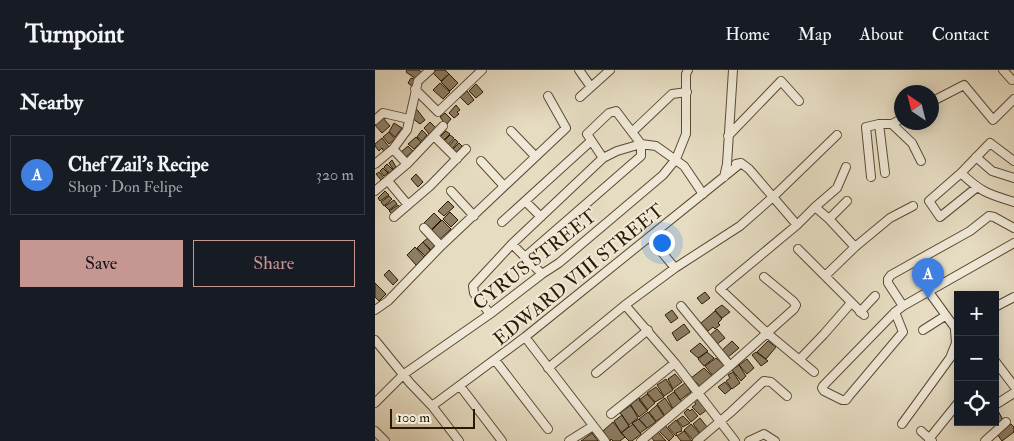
<!DOCTYPE html>
<html lang="en">
<head>
<meta charset="utf-8">
<style>
	:root { --surface:#171b24; --page:#20242c; --text:#f1f3f6; --muted:#9ea1a6; --line:#363941; --accent:#c59692 }
	body { margin:0; font-family:"IM FELL Double Pica",serif; background:var(--page); color:var(--text) }
	.controls { position:absolute; right:15px; bottom:15px; display:grid; overflow:hidden; border-radius:0px; box-shadow:0 2px 12px #0003 }
	.controls button { width:45px; height:45px; display:grid; place-items:center; padding:0; border:0; border-bottom:1px solid var(--line); background:var(--surface); color:var(--text); font:25px sans-serif }
	.compass { position:absolute; left:519px; top:15px; width:45px; height:45px; border-radius:50%; background:var(--surface); box-shadow:0 2px 12px #0003; rotate:325deg }
	.scale { position:absolute; left:15px; bottom:12px; width:85px; box-sizing:border-box; padding-left:5px; border:2px solid #2d1900; border-top:0; font-size:14px; line-height:18px; white-space:nowrap; color:#2d1900; -webkit-text-stroke:4px #efe8d7; paint-order:stroke }
	.you { position:absolute; left:286px; top:172px; width:18px; height:18px; margin:-12px; border:4px solid #fff; border-radius:50%; background:#1a73e8; box-shadow:0 0 0 8px #1a73e833 }
	.badge { display:grid; place-items:center; width:32px; height:32px; border-radius:50%; background:var(--accent); color:#fff; font-size:16px; font-weight:700 }
	.pin { position:absolute; translate:-50% -41px; filter:drop-shadow(0 1px 2px #0008) }
	.pin::after { content:''; position:absolute; top:26px; width:18px; height:15px; background:inherit; clip-path:polygon(0 0,100% 0,50% 100%) }
	.list { margin:0; padding:0; list-style:none }
	h2 { display:flex; justify-content:space-between; align-items:center; height:65px; margin:0; padding:0 20px; font-size:21px }
	h2 small { font-size:16px; font-weight:400; color:var(--muted) }
	.list li { display:grid; grid-template-columns:32px 1fr auto; gap:15px; align-items:center; box-sizing:border-box; height:80px; margin:0 10px 10px; padding:0 10px; border:1px solid var(--line); border-radius:0px }
	.list b { display:block; font-size:19px; white-space:nowrap }
	.list p { margin:0; font-size:16px; white-space:nowrap; color:var(--muted) }
	.list em { font-size:16px; font-style:normal; color:var(--muted) }
	.actions { display:flex; gap:10px; padding:15px 20px }
	.actions a { flex:1; padding:11px 0; border:1px solid var(--accent); border-radius:0px; text-align:center; font-size:18px; color:var(--accent) }
	.actions .main { background:var(--accent); color:#111 }
	.icon { flex:none; width:28px; height:28px; fill:none; stroke:currentColor; stroke-width:2; stroke-linecap:round; stroke-linejoin:round }
	.map { position:relative; flex:none; width:639px; height:371px; overflow:hidden }
	header { display:flex; align-items:center; gap:30px; box-sizing:border-box; height:70px; padding:0 25px; background:var(--surface); border-bottom:1px solid var(--line) }
	header strong { font-size:24px }
	nav { display:flex; gap:28px; margin-inline-start:auto; font-size:18px }
	main { display:flex }
	aside { flex:1; background:var(--surface) }
	.map>svg:first-child { display:block }
	.building { fill:#8d7e65; stroke:#2d1900 }
	.lines { fill:none; stroke-linecap:round; stroke-linejoin:round }
	.minor-casing { stroke:#5b4a30; stroke-width:10 }
	.minor { stroke:#efe8d7; stroke-width:8 }
	.labels { text-anchor:middle; stroke-width:4.5; stroke-linejoin:round; paint-order:stroke }
	.street-label { font-size:19px; fill:#2d1900; stroke:#efe8d7 }
</style>
</head>
<body>
<header>
<strong>Turnpoint</strong>
<nav><a>Home</a><a>Map</a><a>About</a><a>Contact</a></nav>
</header>
<main>
<aside>
<h2>Nearby<small></small></h2>
<ul class="list">
<li><span class="badge" style="background:#3f7fe0">A</span><div><b>Chef Zail’s Recipe</b><p>Shop · Don Felipe</p></div><em>320 m</em></li>
</ul>
<div class="actions"><a class="main">Save</a><a>Share</a></div>
</aside>
<div class="map">
<svg width="639" height="371" viewBox="0 0 639 371">
	<rect width="100%" height="100%" fill="#e6dcc2"/>
	<filter id="stains"><feTurbulence type="fractalNoise" baseFrequency=".004" numOctaves="4"/><feColorMatrix values="0 0 0 0 .2 0 0 0 0 .09 0 0 0 0 .02 0 0 0 .5 -.17"/></filter>
	<radialGradient id="worn" r=".72"><stop offset=".6" stop-color="#630" stop-opacity="0"/><stop offset="1" stop-color="#630" stop-opacity=".3"/></radialGradient>
	<!-- building -->
	<path class="building" d="M32 0H44L47 3 41 9 31 2Z
		M61 0H70L74 4 66 11 58 3Z
		M74 4 83 13 75 21 66 12Z
		M36 8 41 10 38 17 33 13Z
		M65 13 75 22 68 29 58 20Z
		M101 14 108 22 101 28 94 21Z
		M92 21 99 30 93 35 85 27Z
		M81 35 85 40 82 42 84 44 79 48 74 43Z
		M40 37 50 50 45 54 37 48Z
		M70 43 76 49 71 55 65 47Z
		M8 48 15 56 7 63 0 55Z
		M55 52 61 58 54 64 49 58Z
		M19 53 27 58 20 67 14 62Z
		M47 60 52 65 47 71 42 67Z
		M71 61 75 64 68 71 64 68Z
		M14 62 20 69 14 74 8 67Z
		M75 65 79 68 73 75 69 71Z
		M41 67 46 72 39 79 33 74Z
		M7 68 15 78 9 82 7 78 4 81 0 76V74Z
		M80 69 83 72 77 79 74 76Z
		M84 73 87 76 81 83 77 80Z
		M33 76 38 81 31 87 26 82Z
		M17 90 21 97 18 99 14 93Z
		M12 94 18 100 14 103 9 97Z
		M8 98 13 103 9 106 5 101Z
		M4 102 9 108 6 110 1 104Z
		M41 104 48 112 43 117 36 109Z
		M10 121 14 125 5 131 3 128Z
		M14 126 17 129 9 136 6 132Z
		M19 130 22 134 14 140 10 136Z
		M73 131 79 137 69 146 63 141Z
		M23 135 26 138 17 144 14 141Z
		M75 142 83 150 76 157 68 149Z
		M59 143 66 150 56 160 49 153Z
		M67 150 76 159 63 171 55 162Z
		M54 167 61 174 56 180 48 172Z
		M48 172 55 180 50 186 42 178Z
		M40 177 49 187 41 195 32 185Z
		M14 200 23 210 18 215 9 205Z
		M0 213 11 224 4 231 0 227Z
		M330 222 335 228 327 234 322 228Z
		M347 235 355 242 347 248 340 240Z
		M297 240 303 248 296 253 290 245Z
		M340 241 347 249 343 253 345 255 340 259 338 257 333 261 326 253Z
		M309 254 315 262 302 271 297 263Z
		M342 259 350 268 341 275 334 266Z
		M357 271 364 278 352 288 346 281Z
		M393 271 401 277 391 289 382 282Z
		M325 273 333 281 323 288 315 281Z
		M332 282 339 288 329 296 323 289Z
		M381 282 393 291 386 296 377 285Z
		M341 288 349 295 338 306 330 296Z
		M372 289 379 298 372 304 364 295Z
		M364 295 371 306 366 311 357 300Z
		M329 298 337 306 326 317 316 308Z
		M358 302 365 313 357 319 351 311 355 308 353 305Z
		M300 304 307 312 298 319 293 309Z
		M291 309 298 320 289 326 282 315Z
		M350 312 356 319 350 324 343 317Z
		M310 313 316 322 305 330 299 321Z
		M281 317 289 327 280 332 272 323Z
		M299 322 307 332 298 339 292 327Z
		M272 324 280 333 272 340 264 330Z
		M264 328 273 340 264 347 255 335Z
		M290 328 298 340 290 346 282 334Z
		M324 328 333 339 325 345 317 337 321 334 319 331Z
		M256 335 263 348 254 355 245 343Z
		M282 335 289 346 281 351 274 342Z
		M621 337 628 350 620 356 617 352H620Z
		M313 339 315 341 317 339 323 346 316 352 309 343Z
		M273 342 281 352 272 358 264 349Z
		M247 345 254 356 246 363 239 351Z
		M308 346 315 353 308 357 302 350Z
		M325 348 332 357 325 363 318 354Z
		M264 349 272 358 265 363 257 353Z
		M301 350 307 358 306 360 307 361 301 363 302 364 301 366 293 357Z
		M238 352 250 367 245 371H238L236 369 235 371 228 361Z
		M258 354 266 364 257 371H254L246 363Z
		M289 354 299 366 294 371 283 360Z
		M316 354 326 365 319 371 309 360Z
		M636 354 639 357V362L627 371 622 364Z
		M309 361 317 371H306L302 366Z
		M283 362 291 371H279L277 368Z
		M217 363 223 371H206Z"/>
	<g class="lines">
		<defs>
			<path id="minor" d="M204 0 216 17
				M628 0 637 10
				M40 19 63 42 107 0
				M205 27 235 0
				M556 32 589 15 618 50 639 29
				M0 50 8 43 34 49
				M517 54 537 73 546 91
				M136 61 160 86
				M257 62 297 24 312 22
				M59 66 82 89
				M353 66 406 11 424 31
				M18 79 32 94
				M601 87 617 101 639 108
				M106 91 129 116
				M0 94 18 79 32 60 43 11 55 0
				M361 94 366 93 374 99 422 155
				M510 103 504 54H517L526 49
				M586 103C606 122 613 124 639 132
				M349 107 352 94 358 0
				M496 107 491 57 504 54
				M13 111 33 135
				M601 118 565 147 554 131 586 103 615 73 639 91
				M0 121 32 94 68 56
				M76 121 99 146
				M150 131 166 147
				M440 137 454 149 480 177
				M19 147 55 116 91 79
				M454 149 472 131
				M127 152 216 71
				M49 158 66 176
				M275 168 300 198
				M137 174 167 204
				M423 179 489 245
				M150 187 266 86V74L241 41 234 43 212 64 228 88
				M450 206 480 177 515 148 538 136
				M554 222 583 262
				M250 235 300 293 360 371
				M306 236 355 296
				M528 236 513 213V209L516 205 595 161 614 146 619 147 639 158
				M620 237 639 227
				M0 240 13 231 66 176 191 58 173 26
				M485 242 500 226
				M520 242 528 262 474 326 471 330H467L449 321 447 318 448 316 520 242 528 236 639 173
				M115 244 99 223 98 216 137 174 228 88 242 81 266 74 281 76 309 96 328 124
				M548 260 570 246
				M150 267 230 371
				M0 270 35 313 57 336 84 371
				M425 289 449 264 476 233
				M120 290 173 359
				M620 291 639 316
				M173 298 250 235 300 198 365 156 399 126 462 65
				M439 302 392 263 345 219 422 155 440 137 462 118 471 97
				M221 303 273 260
				M85 316 127 371
				M0 333 29 304 115 244 167 204 184 193 288 105 301 89 311 64V4L313 0
				M620 335 639 323
				M57 336 150 267 366 93
				M236 344 300 293
				M527 354 575 288 581 273 580 260
				M0 361 10 371
				M546 361 557 371
				M554 369 583 333
				M194 371 218 356
				M266 371 355 296 419 239 421 235 418 231 389 207
				M322 371 356 342 389 311 396 312 412 326
				M374 371 389 364 400 371
				M610 371 631 352"/>
		</defs>
		<!-- minor casing -->
		<use href="#minor" class="minor-casing"/>
		<!-- minor -->
		<use href="#minor" class="minor"/>
	</g>
	<g class="labels">
		<!-- street labels -->
		<g class="street-label">
			<text transform="translate(159 189) rotate(-38)" y="7">CYRUS STREET</text>
			<text transform="translate(203 204) rotate(-39)" y="7">EDWARD VIII STREET</text>
		</g>
	</g>
	<rect width="100%" height="100%" filter="url(#stains)"/>
	<rect width="100%" height="100%" fill="url(#worn)"/>
</svg>
<div class="controls">
<button>+</button>
<button>−</button>
<button><svg class="icon" aria-label="locate" viewBox="0 0 24 24"><circle cx="12" cy="12" r="6"/><path d="M12 2v4M12 18v4M2 12h4M18 12h4"/></svg></button>
</div>
<svg class="compass" viewBox="-18 -18 36 36"><path d="M0-13l5 13h-10z" fill="#e53935"/><path d="M0 13l5-13h-10z" fill="#9ea1a6"/></svg>
<div class="scale">100 m</div>
<div class="you"></div>
<div class="pin badge" style="left:553px;top:229px;background:#3f7fe0">A</div>
</div>
</main>
</body>
</html>
